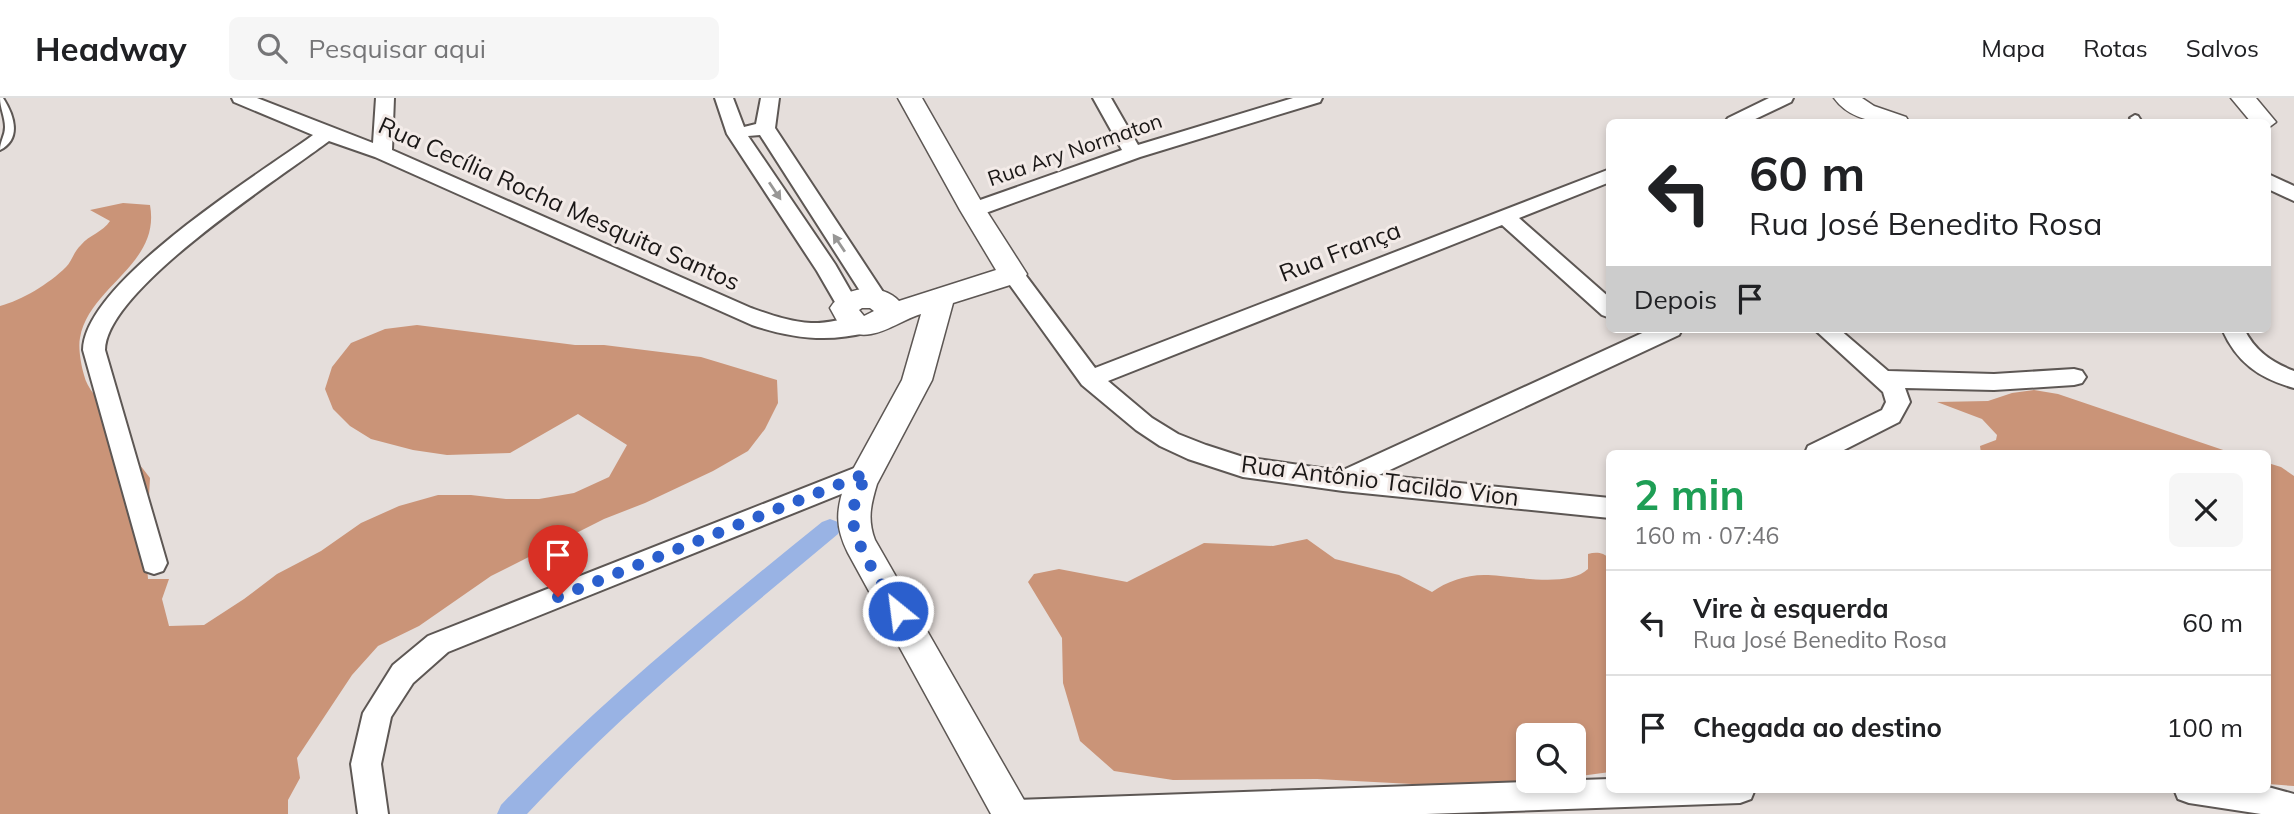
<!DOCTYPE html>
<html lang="pt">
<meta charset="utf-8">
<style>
body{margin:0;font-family:Mulish,sans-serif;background:#f6f6f6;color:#202124;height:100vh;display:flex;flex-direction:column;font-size:26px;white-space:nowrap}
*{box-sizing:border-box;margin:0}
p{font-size:23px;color:#757577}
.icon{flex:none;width:38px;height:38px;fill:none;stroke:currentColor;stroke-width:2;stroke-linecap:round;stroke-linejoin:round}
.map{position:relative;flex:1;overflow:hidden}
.sheet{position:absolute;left:1606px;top:352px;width:665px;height:343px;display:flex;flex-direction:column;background:#fff;border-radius:10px;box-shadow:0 4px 10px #0003}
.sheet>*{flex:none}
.hud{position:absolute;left:1606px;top:21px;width:665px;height:214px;border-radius:10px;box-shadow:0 4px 10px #0003;background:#fff;color:#202124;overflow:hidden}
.controls{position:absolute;left:1516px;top:625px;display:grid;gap:14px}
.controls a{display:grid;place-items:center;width:70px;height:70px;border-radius:10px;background:#fff;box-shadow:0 4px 10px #0003;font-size:35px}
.pin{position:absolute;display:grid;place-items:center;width:60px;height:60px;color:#fff;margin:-72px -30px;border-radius:50% 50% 50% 0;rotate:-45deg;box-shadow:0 0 7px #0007}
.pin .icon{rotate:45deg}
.me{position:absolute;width:77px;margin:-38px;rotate:331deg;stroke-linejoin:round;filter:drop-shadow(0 0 5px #0008)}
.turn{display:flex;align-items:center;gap:24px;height:147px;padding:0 28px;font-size:32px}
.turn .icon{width:91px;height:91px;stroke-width:2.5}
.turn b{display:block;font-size:49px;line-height:60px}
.then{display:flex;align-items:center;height:66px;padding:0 28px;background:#0003;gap:14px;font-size:26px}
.round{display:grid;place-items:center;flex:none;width:74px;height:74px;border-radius:10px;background:#f6f6f6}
.overview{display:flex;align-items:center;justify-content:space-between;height:119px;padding:0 28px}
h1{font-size:42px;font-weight:700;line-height:52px;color:#1e9e55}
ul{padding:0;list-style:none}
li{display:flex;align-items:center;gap:21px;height:105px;padding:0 28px;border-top:2px solid #e0e0e0}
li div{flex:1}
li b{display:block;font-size:26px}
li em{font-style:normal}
header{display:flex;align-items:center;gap:42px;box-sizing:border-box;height:98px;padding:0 35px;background:#fff;border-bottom:2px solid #e0e0e0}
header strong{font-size:33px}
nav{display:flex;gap:38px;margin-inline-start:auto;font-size:24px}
.search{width:490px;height:63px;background:#f6f6f6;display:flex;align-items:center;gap:18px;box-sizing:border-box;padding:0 24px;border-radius:10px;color:#757577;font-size:26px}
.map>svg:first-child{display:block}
.forest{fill:#ca9478}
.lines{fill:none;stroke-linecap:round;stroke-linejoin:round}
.canal{fill:#99b3e4;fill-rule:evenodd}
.service-casing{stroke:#5d5754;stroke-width:4}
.minor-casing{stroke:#5d5754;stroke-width:4}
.tertiary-casing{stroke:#5d5754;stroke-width:3}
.service{fill:#fff;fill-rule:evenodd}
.minor{fill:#fff;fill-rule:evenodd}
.tertiary{fill:#fff;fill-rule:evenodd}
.oneway{fill:#989796}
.route{stroke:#2b5fcd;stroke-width:12;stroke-dasharray:0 21.6}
.labels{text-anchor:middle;stroke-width:6;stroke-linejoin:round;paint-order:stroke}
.far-street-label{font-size:21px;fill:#1a1716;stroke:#f3ebe8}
.street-label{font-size:24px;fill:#1a1716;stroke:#f3ebe8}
</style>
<header>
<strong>Headway</strong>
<div class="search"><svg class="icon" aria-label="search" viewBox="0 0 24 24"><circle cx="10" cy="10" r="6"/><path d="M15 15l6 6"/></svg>Pesquisar aqui</div>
<nav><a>Mapa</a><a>Rotas</a><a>Salvos</a></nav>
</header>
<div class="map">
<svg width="2294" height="716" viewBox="0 0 2294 716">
<rect width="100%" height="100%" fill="#e5dedb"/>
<path class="forest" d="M 123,105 L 150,107 C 161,167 89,188 80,240 C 78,249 81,267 84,277 C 87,291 99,301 107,313 C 113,323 118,335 124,346 C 132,358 142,369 150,380 L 146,455 L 148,481 L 169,481 L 162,501 L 169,528 L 204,527 L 244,501 L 277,476 L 321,453 L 361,425 L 399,408 L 438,397 L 471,397 L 506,401 L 539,401 L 574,395 L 609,379 L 627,347 L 578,316 L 510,355 L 447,357 L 413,352 L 371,341 L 350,328 L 333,311 L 325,291 L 332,269 L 351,245 L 385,231 L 417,227 L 575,247 L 604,247 L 701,259 L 777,282 L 778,305 L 765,331 L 748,353 L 713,373 L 645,405 L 604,421 L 491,478 L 419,528 L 378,548 L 352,577 L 297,660 L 300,680 L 288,702 L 288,716 L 0,716 L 0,208 C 22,202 49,186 66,169 C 72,163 74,153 81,147 C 89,137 103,134 110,123 L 90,112 Z
M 2034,292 L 2058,296 L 2232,355 L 1981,355 L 1980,348 L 1996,342 L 1997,337 L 1982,321 L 1937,304 L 1988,303 L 2012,295 Z
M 2268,365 L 2281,369 L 2294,378 L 2294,688 L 2268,686 Z
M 1307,441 L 1335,461 L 1399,477 L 1432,494 C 1447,483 1468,476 1488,477 C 1514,478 1568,490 1588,471 L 1588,456 C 1596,454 1603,454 1610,461 L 1610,674 L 1573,679 L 1573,637 L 1528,637 L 1528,682 L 1546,683 L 1488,690 L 1317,681 L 1173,682 L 1114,673 L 1080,643 L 1063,585 L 1062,540 L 1028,484 L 1034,476 L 1059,471 L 1127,484 L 1204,445 L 1273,448 Z"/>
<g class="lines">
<path class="canal" d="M 830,421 L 838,424 L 841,430 L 838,436 C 730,526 623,613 527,716 L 497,716 L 501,707 C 600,603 711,514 822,424 Z"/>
<defs>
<path id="service" d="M 0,0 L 3,0 C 14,17 22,41 0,52 C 0,43 5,38 5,29 C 5,19 0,10 0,0 Z
M 2135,17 L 2138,18 L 2142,24 L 2134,24 L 2130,20 Z"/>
<path id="minor" d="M 232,0 L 257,0 L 373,45 L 376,0 L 394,0 L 392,52 L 751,210 C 771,217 790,224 811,225 C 830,226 851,217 868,222 L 871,228 L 868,234 C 828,245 791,240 752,227 L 375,59 L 329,43 C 280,80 106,191 105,252 L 167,465 L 163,473 L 154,476 L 145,473 L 83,252 C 84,184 259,76 313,37 L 234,4 Z
M 715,0 L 733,0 L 744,29 L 756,26 L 761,0 L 779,0 L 775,30 L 885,197 L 888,202 L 885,207 L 877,210 L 869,207 L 760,37 L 748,38 L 835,166 L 858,206 L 855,211 L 847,214 L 839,211 L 817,173 L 727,36 Z
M 1093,0 L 1111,0 L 1138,47 L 1293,0 L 1322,0 L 1320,4 L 1140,59 L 980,117 L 966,117 L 963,112 L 966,107 L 1122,52 Z
M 1769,0 L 1793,0 L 1791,4 L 1749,24 L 1725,24 L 1728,20 Z
M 1610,71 L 1610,84 L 1519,120 L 1610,200 L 1610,220 L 1602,217 L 1502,127 L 1108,283 L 1152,320 L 1178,336 L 1206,347 L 1243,359 L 1341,373 L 1651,231 L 1682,231 L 1679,237 L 1379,377 L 1610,400 L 1610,420 L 1343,393 L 1243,379 L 1188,361 L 1160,348 L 1136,332 L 1082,287 L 1002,176 L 1005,171 L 1013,169 L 1021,171 L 1095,270 Z
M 2268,76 L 2294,88 L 2294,103 L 2268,91 Z
M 1814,231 L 1839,231 L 1888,273 L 1994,276 L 2074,271 L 2082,273 L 2086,279 L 2082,285 L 2074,287 L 1994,292 L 1905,290 L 1910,304 L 1899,324 L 1838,355 L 1805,355 L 1808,348 L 1882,312 L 1886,304 L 1883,294 Z
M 2222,231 L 2244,231 C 2255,253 2271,264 2294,273 L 2294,290 C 2259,280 2237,265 2222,231 Z
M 867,365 L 876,368 L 879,375 L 876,382 L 448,554 L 413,585 L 391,619 L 381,666 L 388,716 L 358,716 L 351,666 L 363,615 L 393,567 L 428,538 Z
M 1610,681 L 1610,691 L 1755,691 L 1751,701 L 1740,705 L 1426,716 L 999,716 L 1003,706 L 1014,702 Z
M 2268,689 L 2294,696 L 2294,716 L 2261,716 L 2189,705 L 2178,701 L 2174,691 Z"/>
<path id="tertiary" d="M 898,0 L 922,0 L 986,112 L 1027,176 L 1023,183 L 953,205 L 932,282 L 877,386 C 871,406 867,421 875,442 L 1032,716 L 991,716 L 848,455 C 835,429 836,412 845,386 L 902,282 L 921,216 C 893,225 871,248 841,230 L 830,210 C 843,188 881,184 899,203 L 996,172 L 960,112 ZM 862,210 L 870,210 L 874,213 L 864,218 L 859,212 Z
M 1834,0 L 1862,0 L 1874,8 L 1906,19 L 1909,24 C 1883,26 1851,24 1834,0 Z
M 2231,0 L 2256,0 L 2276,24 L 2268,30 L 2268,24 L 2251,24 Z"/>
</defs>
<use href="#service" class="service-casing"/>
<use href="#minor" class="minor-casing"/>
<use href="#tertiary" class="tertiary-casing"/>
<use href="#service" class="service"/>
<use href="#minor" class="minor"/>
<use href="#tertiary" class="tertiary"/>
</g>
<defs><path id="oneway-solid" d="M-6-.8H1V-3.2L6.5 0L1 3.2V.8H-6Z" transform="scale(1.75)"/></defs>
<g class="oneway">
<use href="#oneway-solid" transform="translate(775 93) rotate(56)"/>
<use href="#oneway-solid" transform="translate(839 145) rotate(-124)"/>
</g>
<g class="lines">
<path class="route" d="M 558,499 L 867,375 C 861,389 851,407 853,423 C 856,450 884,489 898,513"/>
</g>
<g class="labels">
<g class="far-street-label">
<text transform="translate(1075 52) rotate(-19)" y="7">Rua Ary Normaton</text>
</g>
<g class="street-label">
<text transform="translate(559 106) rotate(24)" y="8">Rua Cecília Rocha Mesquita Santos</text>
<text transform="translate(1340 154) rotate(-21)" y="8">Rua França</text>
<text transform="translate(1380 383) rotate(7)" y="8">Rua Antônio Tacildo Vion</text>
</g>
</g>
</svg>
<div class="controls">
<a><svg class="icon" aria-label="search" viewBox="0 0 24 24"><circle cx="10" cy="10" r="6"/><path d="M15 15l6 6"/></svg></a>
</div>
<div class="pin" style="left:558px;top:499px;background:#d93025"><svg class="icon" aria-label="arrive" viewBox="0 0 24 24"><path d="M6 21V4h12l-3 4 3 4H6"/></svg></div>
<svg class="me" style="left:898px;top:513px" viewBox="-20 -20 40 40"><circle r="17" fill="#2b5fcd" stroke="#fff" stroke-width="3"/><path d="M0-11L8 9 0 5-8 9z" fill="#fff"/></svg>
<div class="hud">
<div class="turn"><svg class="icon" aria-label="left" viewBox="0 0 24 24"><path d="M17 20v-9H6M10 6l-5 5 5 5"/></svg><div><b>60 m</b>Rua José Benedito Rosa</div></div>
<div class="then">Depois<svg class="icon" aria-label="arrive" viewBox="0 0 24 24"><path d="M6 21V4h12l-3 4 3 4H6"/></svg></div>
</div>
<section class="sheet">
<div class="overview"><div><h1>2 min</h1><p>160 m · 07:46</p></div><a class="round"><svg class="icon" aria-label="close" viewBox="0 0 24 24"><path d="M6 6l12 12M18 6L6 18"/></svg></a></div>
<ul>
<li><svg class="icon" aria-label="left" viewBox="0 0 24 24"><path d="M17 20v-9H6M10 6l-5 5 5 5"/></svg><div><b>Vire à esquerda</b><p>Rua José Benedito Rosa</p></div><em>60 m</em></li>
<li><svg class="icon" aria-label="arrive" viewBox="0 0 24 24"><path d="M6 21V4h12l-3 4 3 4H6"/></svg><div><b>Chegada ao destino</b></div><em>100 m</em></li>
</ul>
</section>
</div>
